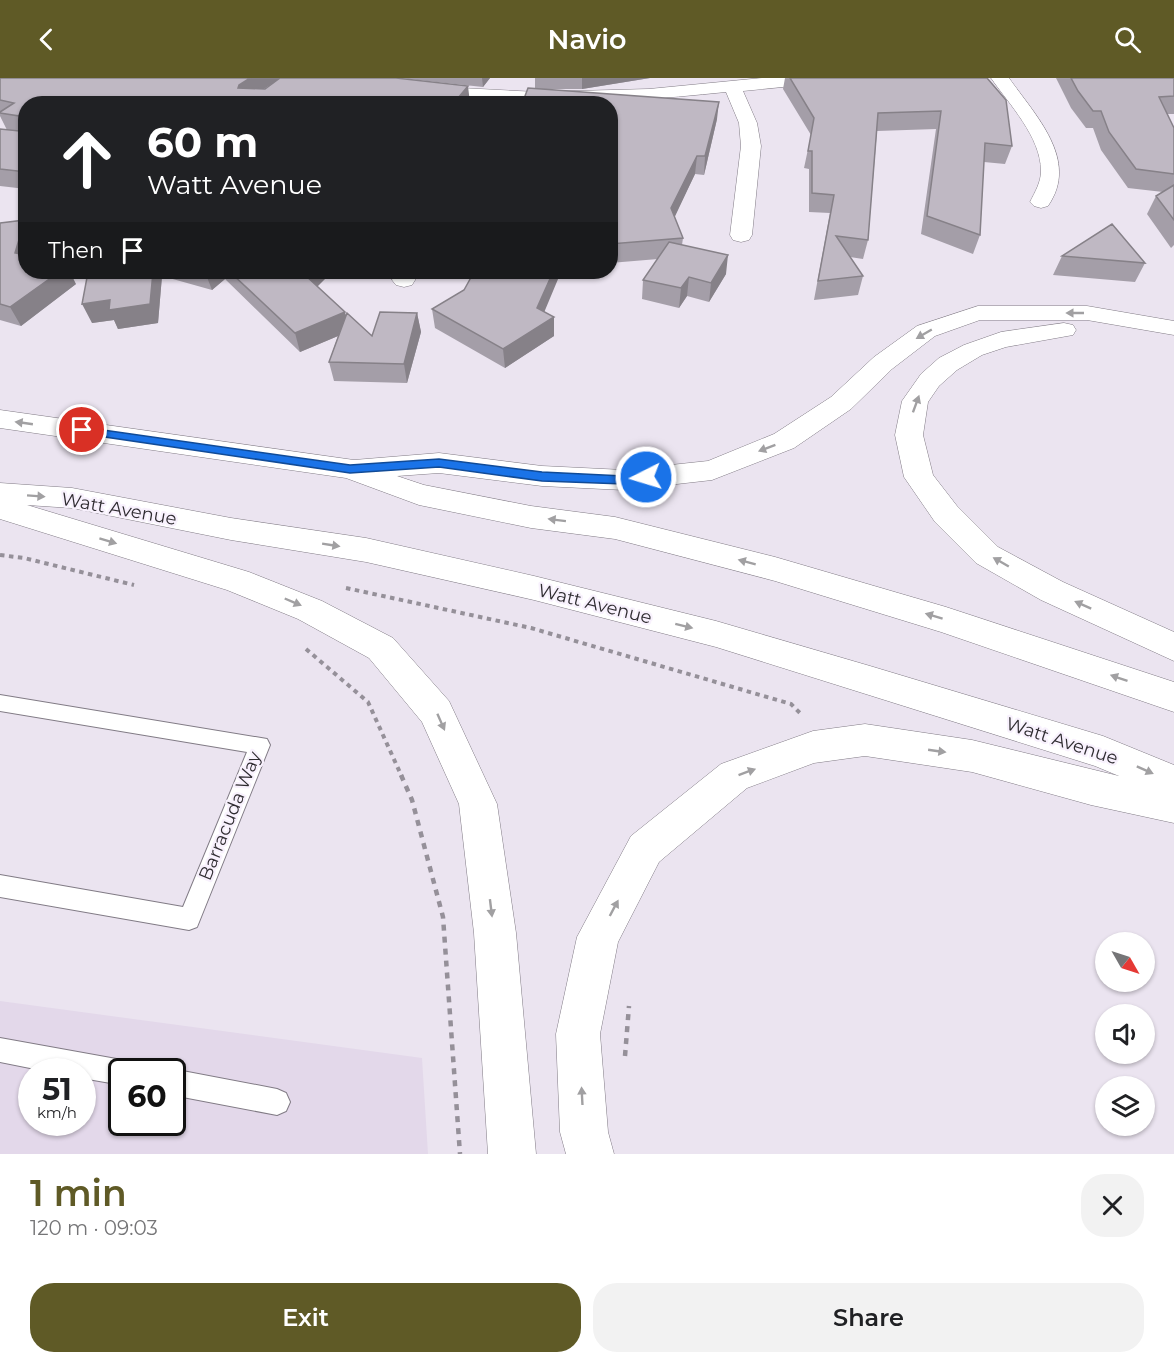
<!DOCTYPE html>
<meta charset="utf-8">
<style>
body{margin:0;font-family:Montserrat,sans-serif;background:#f2f2f2;color:#202124;height:100vh;display:flex;flex-direction:column;font-size:22px;white-space:nowrap}
*{box-sizing:border-box;margin:0}
p{font-size:20px;color:#757577}
.icon{flex:none;width:33px;height:33px;fill:none;stroke:currentColor;stroke-width:2;stroke-linecap:round;stroke-linejoin:round}
.map{position:relative;height:1076px;overflow:hidden}
.side{display:flex;flex-direction:column;background:#fff;flex:1}
.side>*{flex:none}
.guide{position:absolute;left:18px;top:18px;width:600px;height:183px;border-radius:24px;box-shadow:0 2px 4px #0004;background:#202124;color:#fff;overflow:hidden}
.needle{width:39px;rotate:129deg}
.tools{position:absolute;left:1095px;top:854px;display:grid;gap:12px}
.tools a{display:grid;place-items:center;width:60px;height:60px;border-radius:50%;background:#fff;box-shadow:0 2px 4px #0004;font-size:30px}
.speed{position:absolute;left:18px;top:980px;display:flex;gap:12px;font-size:30px;font-weight:700;text-align:center}
.speed>*{display:grid;place-content:center;width:78px;height:78px;border-radius:50%;background:#fff;box-shadow:0 2px 4px #0004;line-height:1}
.speed small{font-size:15px;font-weight:400}
.speed .limit{border:3px solid #111;border-radius:9px;background:#fff;color:#111}
.pin{position:absolute;display:grid;place-items:center;width:51px;height:51px;color:#fff;margin:-26px;border:3px solid #fff;border-radius:50%;box-shadow:0 2px 6px #0007}
.me{position:absolute;width:66px;margin:-33px;rotate:265deg;stroke-linejoin:round;filter:drop-shadow(0 0 4px #0008)}
.turn{display:flex;align-items:center;gap:21px;height:126px;padding:0 30px;font-size:27px}
.turn .icon{width:78px;height:78px;stroke-width:2.5}
.turn b{display:block;font-size:42px;line-height:51px}
.then{display:flex;align-items:center;height:57px;padding:0 30px;background:#0003;gap:12px;font-size:22px}
.round{display:grid;place-items:center;flex:none;width:63px;height:63px;border-radius:24px;background:#f2f2f2}
.headline{display:flex;align-items:center;justify-content:space-between;height:102px;padding:0 30px}
h1{font-size:36px;font-weight:600;line-height:45px;color:#5f5a26}
.primary-button{display:flex;gap:12px;margin-top:auto;padding:12px 30px}
.primary-button a{flex:1;height:69px;border-radius:24px;background:#5f5a26;color:#fff;font-size:24px;font-weight:600;line-height:69px;text-align:center}
.primary-button a+a{background:#f2f2f2;color:#202124}
header{display:flex;justify-content:space-between;align-items:center;height:78px;padding:0 30px;background:#5f5a26;color:#fff;font-size:27px;font-weight:600}
.map>svg:first-child{display:block}
.built{fill:#e3d8ea;fill-rule:evenodd}
.lines{fill:none;stroke-linecap:round;stroke-linejoin:round}
.lane-casing{stroke:#817b85;stroke-width:2}
.street-casing{stroke:#817b85;stroke-width:1}
.primary-casing{stroke:#817b85;stroke-width:1}
.path-far1{stroke:#959099;stroke-width:4;stroke-dasharray:4.5 4.5;stroke-linecap:butt}
.path{stroke:#959099;stroke-width:4.5;stroke-dasharray:6 6;stroke-linecap:butt}
.lane{fill:#fff;fill-rule:evenodd}
.street{fill:#fff;fill-rule:evenodd}
.primary{fill:#fff;fill-rule:evenodd}
.wall{fill:#a49ea8}
.shaded-wall{fill:#868188}
.building{fill:#bfb8c3;stroke:#868188;stroke-width:1.5}
.oneway{fill:#a1a0a2}
.route{fill:#1a73e8;stroke:#114b97;stroke-width:1.5}
.labels{text-anchor:middle;stroke-width:4.5;stroke-linejoin:round;paint-order:stroke}
.street-label{font-size:18px;fill:#2f2c31;stroke:#f8f1fd}
</style>
<header><svg class="icon" aria-label="back" viewBox="0 0 24 24"><path d="M15 5l-7 7 7 7"/></svg>Navio<svg class="icon" aria-label="search" viewBox="0 0 24 24"><circle cx="10" cy="10" r="6"/><path d="M15 15l6 6"/></svg></header>
<div class="map">
<svg width="1174" height="1076" viewBox="0 0 1174 1076">
<rect width="100%" height="100%" fill="#ebe4f0"/>
<path class="built" d="M 0,923 L 422,980 L 428,1076 L 0,1076 ZM 32,993 L 82,993 L 82,1044 L 32,1044 ZM 122,993 L 172,993 L 172,1044 L 122,1044 Z"/>
<g class="lines">
<defs>
<path id="lane" d="M 0,617 L 267,661 L 270,667 L 197,849 L 189,852 L 0,819 L 0,797 L 183,829 L 247,674 L 0,633 Z
M 0,960 L 122,982 L 131,986 L 134,993 L 122,993 L 122,1007 L 82,1000 L 82,993 L 45,993 L 0,984 Z
M 172,991 L 277,1011 L 286,1015 L 290,1024 L 286,1033 L 277,1037 L 172,1017 L 172,993 L 168,993 Z"/>
<path id="street" d="M 340,0 L 378,0 L 461,10 L 537,14 L 649,11 L 762,0 L 832,0 L 829,4 L 823,5 L 743,13 L 757,45 L 761,68 L 752,157 L 749,162 L 741,164 L 733,162 L 730,157 L 741,68 L 739,45 L 726,14 C 600,27 467,35 343,4 Z
M 991,0 L 1009,0 C 1035,37 1080,82 1048,128 L 1041,130 L 1034,128 L 1030,124 C 1035,114 1041,104 1041,93 C 1041,59 1009,26 991,0 Z
M 397,194 L 420,194 L 412,207 L 404,209 L 396,207 L 392,202 Z"/>
<path id="primary" d="M 978,228 L 1087,228 L 1174,243 L 1174,257 L 1087,242 L 980,242 L 935,258 L 892,291 L 851,331 L 794,370 L 712,402 L 624,412 L 542,408 L 439,395 L 397,398 L 424,407 L 531,428 L 615,439 L 775,479 L 946,529 L 1174,604 L 1174,634 L 941,554 L 775,503 L 615,461 L 531,450 L 419,427 L 346,400 L 0,350 L 0,332 L 354,382 L 439,375 L 542,388 L 624,392 L 708,383 L 774,356 L 831,319 L 874,279 L 917,248 Z
M 1064,245 L 1073,247 L 1076,252 L 1073,257 L 1006,269 L 982,277 L 957,292 L 939,308 L 928,324 L 923,357 L 933,397 L 957,428 L 998,469 L 1063,504 L 1174,554 L 1174,583 L 1041,522 L 976,485 L 935,444 L 904,399 L 895,357 L 902,323 L 921,296 L 939,280 L 964,267 L 1001,254 Z
M 0,405 L 72,410 L 231,440 L 366,460 L 534,498 L 716,543 L 870,588 L 1103,658 L 1174,687 L 1174,745 L 1091,727 L 972,694 L 865,678 L 814,685 L 747,710 L 659,784 L 618,864 L 600,956 L 608,1054 L 614,1076 L 566,1076 L 560,1054 L 556,956 L 577,859 L 631,758 L 721,686 L 813,653 L 865,646 L 972,662 L 1119,698 L 1095,688 L 716,569 L 534,522 L 366,484 L 231,462 L 72,430 L 27,427 L 249,494 L 322,523 L 393,560 L 449,623 L 497,726 L 516,855 L 536,1076 L 488,1076 L 474,855 L 459,726 L 422,644 L 369,580 L 298,541 L 227,512 L 0,441 Z"/>
</defs>
<use href="#lane" class="lane-casing"/>
<use href="#street" class="street-casing"/>
<use href="#primary" class="primary-casing"/>
<path class="path-far1" d="M 0,477 L 24,480 L 134,507
M 346,510 L 531,550 L 791,626 L 801,636
M 306,571 L 368,624 L 402,699"/>
<path class="path" d="M 401,697 L 412,722 L 443,839 L 460,1076
M 625,978 L 629,928"/>
<use href="#lane" class="lane"/>
<use href="#street" class="street"/>
<use href="#primary" class="primary"/>
</g>
<path class="wall" d="M 0,0 L 470,25 L 26,26 L 26,111 L 0,108 L 0,51 L 7,52 L 0,38 Z
M 399,0 L 490,0 L 483,9 Z
M 535,0 L 650,0 L 582,11 L 544,11 L 717,41 L 704,97 L 695,96 L 674,139 L 683,160 L 682,167 L 726,196 L 709,224 L 687,218 L 679,230 L 642,221 L 643,202 L 658,181 L 610,185 L 610,26 L 535,11 Z
M 785,0 L 987,0 L 1012,68 L 1005,86 L 984,84 L 980,157 L 973,176 L 921,156 L 936,51 L 877,53 L 868,162 L 863,181 L 850,179 L 863,198 L 858,217 L 814,222 L 830,135 L 809,134 L 809,91 L 804,90 L 811,57 L 783,11 Z
M 1056,0 L 1174,0 L 1174,36 L 1167,36 L 1174,50 L 1174,167 L 1171,170 L 1147,136 L 1156,118 L 1163,114 L 1128,110 L 1101,72 L 1093,50 L 1086,50 L 1071,30 Z
M 25,142 L 26,194 L 76,206 L 21,248 L 0,242 L 0,145 Z
M 1062,178 L 1145,185 L 1135,204 L 1053,197 Z
M 88,194 L 332,194 L 317,208 L 346,237 L 372,258 L 417,235 L 421,254 L 407,305 L 334,303 L 329,284 L 338,258 L 300,274 L 225,201 L 212,212 L 162,198 L 158,245 L 118,251 L 114,242 L 92,245 Z
M 464,212 L 544,234 L 554,239 L 554,258 L 505,290 L 435,250 L 432,231 Z"/>
<path class="shaded-wall" d="M 250,0 L 281,0 L 244,24 L 238,10 L 239,7 Z
M 482,0 L 490,0 L 483,9 Z
M 582,0 L 650,0 L 582,11 Z
M 468,8 L 470,25 L 453,26 Z
M 719,24 L 717,41 L 704,97 L 705,78 Z
M 697,78 L 695,96 L 670,149 L 671,130 Z
M 25,142 L 26,143 L 26,191 L 15,175 Z
M 728,177 L 726,196 L 709,224 L 711,205 Z
M 59,194 L 70,194 L 76,206 L 21,248 L 10,229 Z
M 153,194 L 160,194 L 162,198 L 158,245 L 118,251 L 114,242 L 92,245 L 82,226 L 110,222 Z
M 205,194 L 222,194 L 225,201 L 212,212 Z
M 308,194 L 332,194 L 310,216 L 305,197 Z
M 553,194 L 561,194 L 538,249 L 554,239 L 554,258 L 505,290 L 503,271 Z
M 689,199 L 687,218 L 679,230 L 681,210 Z
M 345,234 L 350,253 L 300,274 L 295,255 Z
M 417,235 L 421,254 L 407,305 L 404,286 Z"/>
<path class="building" d="M 0,0 L 250,0 L 239,7 L 238,10 L 265,11 L 280,0 L 396,0 L 468,8 L 453,26 L 130,26 L 127,23 L 125,26 L 26,26 L 26,94 L 0,91 L 0,51 L 19,53 L 19,38 L 0,35 L 0,34 L 14,25 L 0,22 Z
M 790,0 L 987,0 L 1006,22 L 1012,68 L 985,65 L 980,157 L 927,138 L 941,33 L 878,35 L 868,162 L 836,158 L 863,198 L 818,203 L 834,117 L 812,115 L 812,73 L 808,73 L 814,40 Z
M 1071,0 L 1174,0 L 1174,18 L 1159,19 L 1174,50 L 1174,96 L 1136,91 L 1109,54 L 1101,33 L 1093,33 L 1078,13 Z
M 528,10 L 719,24 L 705,78 L 697,78 L 671,130 L 683,160 L 610,166 L 610,26 L 522,26 Z
M 1174,107 L 1174,142 L 1156,118 Z
M 25,142 L 15,175 L 26,177 L 26,194 L 59,194 L 10,229 L 0,226 L 0,145 Z
M 1112,146 L 1145,185 L 1062,178 Z
M 669,164 L 728,177 L 711,205 L 689,199 L 681,210 L 643,202 Z
M 88,194 L 153,194 L 150,226 L 109,232 L 110,222 L 82,226 Z
M 230,194 L 308,194 L 305,197 L 345,234 L 295,255 Z
M 474,194 L 553,194 L 537,230 L 554,239 L 503,271 L 432,231 L 464,212 Z
M 380,234 L 417,235 L 404,286 L 329,284 L 347,235 L 372,258 Z"/>
<defs><path id="oneway-solid" d="M-6-.8H1V-3.2L6.5 0L1 3.2V.8H-6Z" transform="scale(1.5)"/></defs>
<g class="oneway">
<use href="#oneway-solid" transform="translate(1075 235) rotate(-180)"/>
<use href="#oneway-solid" transform="translate(924 256) rotate(150)"/>
<use href="#oneway-solid" transform="translate(916 326) rotate(-70)"/>
<use href="#oneway-solid" transform="translate(24 345) rotate(-172)"/>
<use href="#oneway-solid" transform="translate(767 370) rotate(159)"/>
<use href="#oneway-solid" transform="translate(36 418) rotate(4)"/>
<use href="#oneway-solid" transform="translate(557 442) rotate(-173)"/>
<use href="#oneway-solid" transform="translate(108 463) rotate(17)"/>
<use href="#oneway-solid" transform="translate(331 467) rotate(9)"/>
<use href="#oneway-solid" transform="translate(747 484) rotate(-165)"/>
<use href="#oneway-solid" transform="translate(1001 484) rotate(-150)"/>
<use href="#oneway-solid" transform="translate(293 524) rotate(23)"/>
<use href="#oneway-solid" transform="translate(1083 527) rotate(-156)"/>
<use href="#oneway-solid" transform="translate(934 538) rotate(-163)"/>
<use href="#oneway-solid" transform="translate(684 548) rotate(14)"/>
<use href="#oneway-solid" transform="translate(1119 600) rotate(-161)"/>
<use href="#oneway-solid" transform="translate(441 644) rotate(66)"/>
<use href="#oneway-solid" transform="translate(937 673) rotate(8)"/>
<use href="#oneway-solid" transform="translate(1145 692) rotate(24)"/>
<use href="#oneway-solid" transform="translate(747 694) rotate(-20)"/>
<use href="#oneway-solid" transform="translate(491 830) rotate(83)"/>
<use href="#oneway-solid" transform="translate(614 830) rotate(-62)"/>
<use href="#oneway-solid" transform="translate(582 1018) rotate(-93)"/>
</g>
<path class="route" d="M 82,349 L 350,387 L 439,381 L 542,394 L 624,398 L 646,395 L 652,399 L 646,404 L 624,406 L 542,403 L 439,389 L 350,395 L 78,355 L 78,350 Z"/>
<g class="labels">
<g class="street-label">
<text transform="translate(119 431) rotate(10)" y="6">Watt Avenue</text>
<text transform="translate(595 526) rotate(14)" y="6">Watt Avenue</text>
<text transform="translate(1062 663) rotate(18)" y="6">Watt Avenue</text>
<text transform="translate(230 738) rotate(-68)" y="6">Barracuda Way</text>
</g>
</g>
</svg>
<div class="tools">
<a><svg class="needle" viewBox="-14 -14 28 28"><path d="M0-13l5 13h-10z" fill="#e53935"/><path d="M0 13l5-13h-10z" fill="#757577"/></svg></a>
<a><svg class="icon" aria-label="sound" viewBox="0 0 24 24"><path d="M4 9h4l5-4v14l-5-4H4zM17 9q2 3 0 6"/></svg></a>
<a><svg class="icon" aria-label="layers" viewBox="0 0 24 24"><path d="M12 4l9 5-9 5-9-5zM3 14l9 5 9-5"/></svg></a>
</div>
<div class="speed"><div>51<small>km/h</small></div><div class="limit">60</div></div>
<div class="pin" style="left:82px;top:352px;background:#d93025"><svg class="icon" aria-label="arrive" viewBox="0 0 24 24"><path d="M6 21V4h12l-3 4 3 4H6"/></svg></div>
<svg class="me" style="left:646px;top:399px" viewBox="-20 -20 40 40"><circle r="17" fill="#1a73e8" stroke="#fff" stroke-width="3"/><path d="M0-11L8 9 0 5-8 9z" fill="#fff"/></svg>
<div class="guide">
<div class="turn"><svg class="icon" aria-label="ahead" viewBox="0 0 24 24"><path d="M12 20V5M6 11l6-6 6 6"/></svg><div><b>60 m</b>Watt Avenue</div></div>
<div class="then">Then<svg class="icon" aria-label="arrive" viewBox="0 0 24 24"><path d="M6 21V4h12l-3 4 3 4H6"/></svg></div>
</div>
</div>
<section class="side">
<div class="headline"><div><h1>1 min</h1><p>120 m · 09:03</p></div><a class="round"><svg class="icon" aria-label="close" viewBox="0 0 24 24"><path d="M6 6l12 12M18 6L6 18"/></svg></a></div>
<div class="primary-button"><a>Exit</a><a>Share</a></div>
</section>
